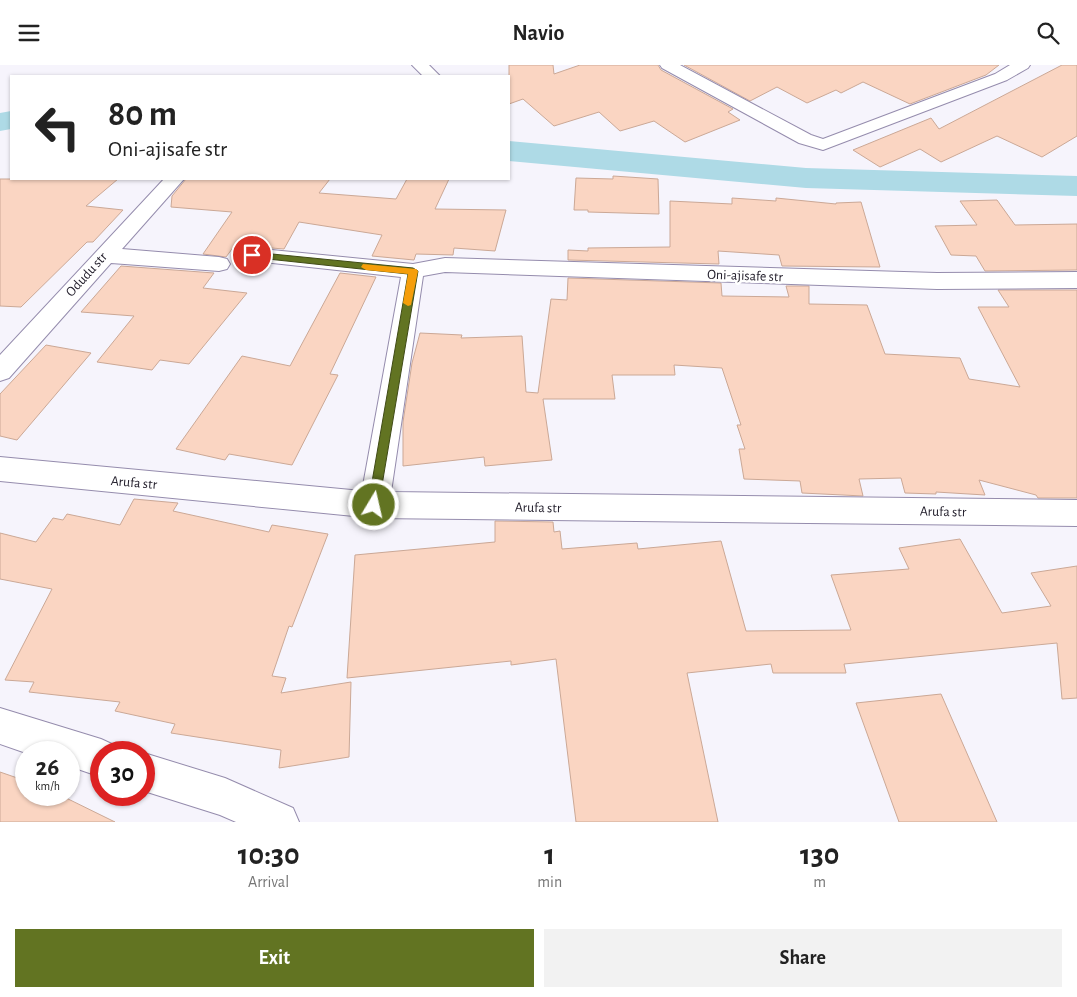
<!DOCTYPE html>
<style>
body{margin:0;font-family:"Alegreya Sans",sans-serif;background:#f2f2f2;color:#222;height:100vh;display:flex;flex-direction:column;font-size:19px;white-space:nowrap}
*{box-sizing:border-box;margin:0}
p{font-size:16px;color:#767676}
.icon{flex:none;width:28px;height:28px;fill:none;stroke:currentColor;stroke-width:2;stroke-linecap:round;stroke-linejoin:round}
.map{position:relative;height:757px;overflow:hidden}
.side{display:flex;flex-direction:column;background:#fff;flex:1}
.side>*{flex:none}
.banner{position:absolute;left:10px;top:10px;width:500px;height:105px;border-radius:0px;box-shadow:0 1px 4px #0004;background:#fff;color:#222;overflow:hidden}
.speed{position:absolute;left:15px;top:676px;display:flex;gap:10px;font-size:25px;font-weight:700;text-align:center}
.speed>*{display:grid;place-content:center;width:65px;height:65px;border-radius:50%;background:#fff;box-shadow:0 1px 4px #0004;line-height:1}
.speed small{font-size:12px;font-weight:400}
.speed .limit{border:8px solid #d22;background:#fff;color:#111}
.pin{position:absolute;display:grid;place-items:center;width:42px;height:42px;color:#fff;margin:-21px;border:2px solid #fff;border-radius:50%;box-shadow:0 1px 5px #0007}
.me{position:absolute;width:55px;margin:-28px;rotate:9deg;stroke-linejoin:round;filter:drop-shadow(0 0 4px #0008)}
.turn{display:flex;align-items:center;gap:18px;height:105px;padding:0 15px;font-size:22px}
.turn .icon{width:65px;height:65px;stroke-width:2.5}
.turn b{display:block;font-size:35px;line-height:42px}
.eta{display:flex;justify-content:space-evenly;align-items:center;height:85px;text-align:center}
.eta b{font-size:30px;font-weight:700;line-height:35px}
.primary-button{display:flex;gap:10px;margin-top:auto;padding:10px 15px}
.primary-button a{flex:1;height:58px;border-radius:0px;background:#627422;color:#fff;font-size:20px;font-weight:700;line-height:58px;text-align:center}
.primary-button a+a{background:#f2f2f2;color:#222}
header{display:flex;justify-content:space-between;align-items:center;height:65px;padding:0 15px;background:#fff;font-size:22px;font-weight:700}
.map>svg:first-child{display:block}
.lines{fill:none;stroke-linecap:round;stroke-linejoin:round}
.river{fill:#aedae6;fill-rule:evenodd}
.building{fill:#fad5c2;stroke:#cba896}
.minor-casing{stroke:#958cad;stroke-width:2}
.minor{fill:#fff;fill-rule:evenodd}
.route{fill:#627422;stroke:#404b16}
.slow{fill:#f59e0b}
.labels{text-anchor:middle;stroke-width:5;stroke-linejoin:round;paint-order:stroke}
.street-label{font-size:14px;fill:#24202d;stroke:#fff}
</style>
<header><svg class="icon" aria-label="menu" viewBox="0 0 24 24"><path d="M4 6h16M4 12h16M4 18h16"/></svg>Navio<svg class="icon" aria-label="search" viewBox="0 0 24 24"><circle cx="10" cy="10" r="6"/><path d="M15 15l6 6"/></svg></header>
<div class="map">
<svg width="1077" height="757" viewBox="0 0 1077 757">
<rect width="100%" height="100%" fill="#f6f4fc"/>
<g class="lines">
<path class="river" d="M 11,46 L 11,64 L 0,66 L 0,48 Z
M 509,76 L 806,103 L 1077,111 L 1077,131 L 806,123 L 509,96 Z"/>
</g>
<path class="building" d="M 509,0 L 553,0 L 554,9 L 580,0 L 658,0 L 661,5 L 733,44 L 728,47 L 740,55 L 685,77 L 654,56 L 620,66 L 599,47 L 554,61 L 523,34 L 509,39 Z
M 684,0 L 999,0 L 986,10 L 910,39 L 863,17 L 841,28 L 836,25 L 807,38 L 777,22 L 750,36 Z
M 1062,0 L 1077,0 L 1077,71 L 1042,92 L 997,71 L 941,97 L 920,84 L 880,102 L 853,85 L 931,53 L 939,64 Z
M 613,111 L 658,114 L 659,149 L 588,147 L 588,145 L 574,145 L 576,113 L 613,114 Z
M 0,114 L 118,114 L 86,141 L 123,145 L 93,177 L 87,177 L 21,242 L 0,241 Z
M 186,114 L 330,114 L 319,128 L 396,134 L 407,114 L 449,114 L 435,144 L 506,145 L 495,186 L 454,183 L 453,190 L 416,189 L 414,195 L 372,191 L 382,170 L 299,157 L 284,184 L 235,180 L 226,192 L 203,189 L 232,147 L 171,142 L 172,131 Z
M 732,133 L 776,136 L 776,133 L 836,139 L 836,138 L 861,137 L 880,202 L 782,201 L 779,190 L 718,186 L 719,199 L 568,195 L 568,185 L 588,186 L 588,183 L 670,182 L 670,136 L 732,139 Z
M 997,135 L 1015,160 L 1077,159 L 1077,205 L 985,206 L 976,191 L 951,190 L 935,161 L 977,160 L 960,136 Z
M 121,201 L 214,208 L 203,223 L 247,228 L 189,299 L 160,295 L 152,305 L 97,297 L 134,251 L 81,247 Z
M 340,208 L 376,212 L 330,309 L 338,310 L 292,400 L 229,389 L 225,395 L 176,384 L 242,291 L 290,301 Z
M 568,213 L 721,218 L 722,231 L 789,232 L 786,221 L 809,221 L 809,239 L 867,240 L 885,289 L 960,293 L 969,314 L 1020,322 L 978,242 L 1009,242 L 998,225 L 1077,225 L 1077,433 L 1038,433 L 1036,430 L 979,415 L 985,430 L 936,427 L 936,429 L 905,428 L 901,413 L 859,414 L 863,431 L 802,428 L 800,416 L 744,414 L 739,384 L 745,384 L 737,360 L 741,360 L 722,303 L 674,300 L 675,310 L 612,310 L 615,334 L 543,334 L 552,395 L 485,401 L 484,392 L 403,401 L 403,357 L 412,298 L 420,268 L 462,270 L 461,273 L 522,271 L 526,327 L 538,328 L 551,234 L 567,235 Z
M 46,280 L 91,288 L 17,375 L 0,371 L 0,329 Z
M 134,434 L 178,438 L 173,446 L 269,467 L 272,460 L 328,469 L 292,562 L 289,561 L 272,611 L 286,613 L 281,628 L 351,617 L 349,692 L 279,703 L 281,685 L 171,668 L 175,659 L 115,646 L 120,637 L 29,627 L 34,617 L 5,615 L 52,524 L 0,514 L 0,468 L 36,477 L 53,453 L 63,455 L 67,449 L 120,460 Z
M 495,456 L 553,457 L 554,467 L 560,466 L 562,484 L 637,478 L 638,484 L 721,476 L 746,566 L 851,565 L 831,510 L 909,504 L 899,483 L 960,474 L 1002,548 L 1051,541 L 1031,508 L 1077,501 L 1077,633 L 1062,634 L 1057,578 L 844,599 L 846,608 L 773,608 L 771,599 L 687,608 L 718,757 L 576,757 L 556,594 L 511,600 L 511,596 L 347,613 L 355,490 L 495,477 Z
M 941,629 L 997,757 L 899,757 L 856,638 Z
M 0,707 L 26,716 L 26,730 L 60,730 L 115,757 L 0,757 Z"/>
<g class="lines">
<defs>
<path id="minor" d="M 412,0 L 429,0 L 440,11 L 423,11 Z
M 660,0 L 680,0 L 811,70 L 823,74 L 995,9 L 1010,0 L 1030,0 L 1028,3 L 1007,15 L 823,85 L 799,78 L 662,3 Z
M 164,114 L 184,114 L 122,184 L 219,192 L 227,194 L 230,199 L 227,204 L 219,206 L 111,198 L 9,313 L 0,316 L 0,290 Z
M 252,183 L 413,199 L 445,193 L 937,208 L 1077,207 L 1077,223 L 937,224 L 445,207 L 423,211 L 391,427 L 1077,435 L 1077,461 L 374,453 L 0,416 L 0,392 L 362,426 L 401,212 L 244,195 L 241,190 L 244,185 Z
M 0,643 L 101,674 L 114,680 L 117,688 L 101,688 L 101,712 L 69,701 L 69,688 L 26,688 L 0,679 Z
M 144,688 L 225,713 L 293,743 L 299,757 L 236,757 L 220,750 L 144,726 Z"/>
</defs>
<use href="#minor" class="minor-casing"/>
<use href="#minor" class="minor"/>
</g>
<path class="route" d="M 252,187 L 413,203 L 418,206 L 378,444 L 374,445 L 370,444 L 368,440 L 408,209 L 249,192 L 249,188 Z"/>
<path class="slow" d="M 363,199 L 416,204 L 418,206 L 411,240 L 408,241 L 403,238 L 408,209 L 366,205 L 361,202 Z"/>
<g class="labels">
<g class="street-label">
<text transform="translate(86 209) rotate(-48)" y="5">Odudu str</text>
<text transform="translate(745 210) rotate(2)" y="5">Oni-ajisafe str</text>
<text transform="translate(134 417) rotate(5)" y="5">Arufa str</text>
<text transform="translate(538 442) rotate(1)" y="5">Arufa str</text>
<text transform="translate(943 446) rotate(1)" y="5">Arufa str</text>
</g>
</g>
</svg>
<div class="speed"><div>26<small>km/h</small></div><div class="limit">30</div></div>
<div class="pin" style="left:252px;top:190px;background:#d93025"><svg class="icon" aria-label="arrive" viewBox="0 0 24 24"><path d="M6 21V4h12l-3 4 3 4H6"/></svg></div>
<svg class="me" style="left:374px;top:440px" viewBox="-20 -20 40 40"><circle r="17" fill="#627422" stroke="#fff" stroke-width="3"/><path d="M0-11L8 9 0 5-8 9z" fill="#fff"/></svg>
<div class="banner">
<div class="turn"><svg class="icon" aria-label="left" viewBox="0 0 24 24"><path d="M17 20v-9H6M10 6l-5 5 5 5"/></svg><div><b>80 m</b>Oni-ajisafe str</div></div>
</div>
</div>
<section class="side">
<div class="eta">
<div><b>10:30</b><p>Arrival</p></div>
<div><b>1</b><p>min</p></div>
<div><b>130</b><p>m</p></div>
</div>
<div class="primary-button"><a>Exit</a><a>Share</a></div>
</section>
